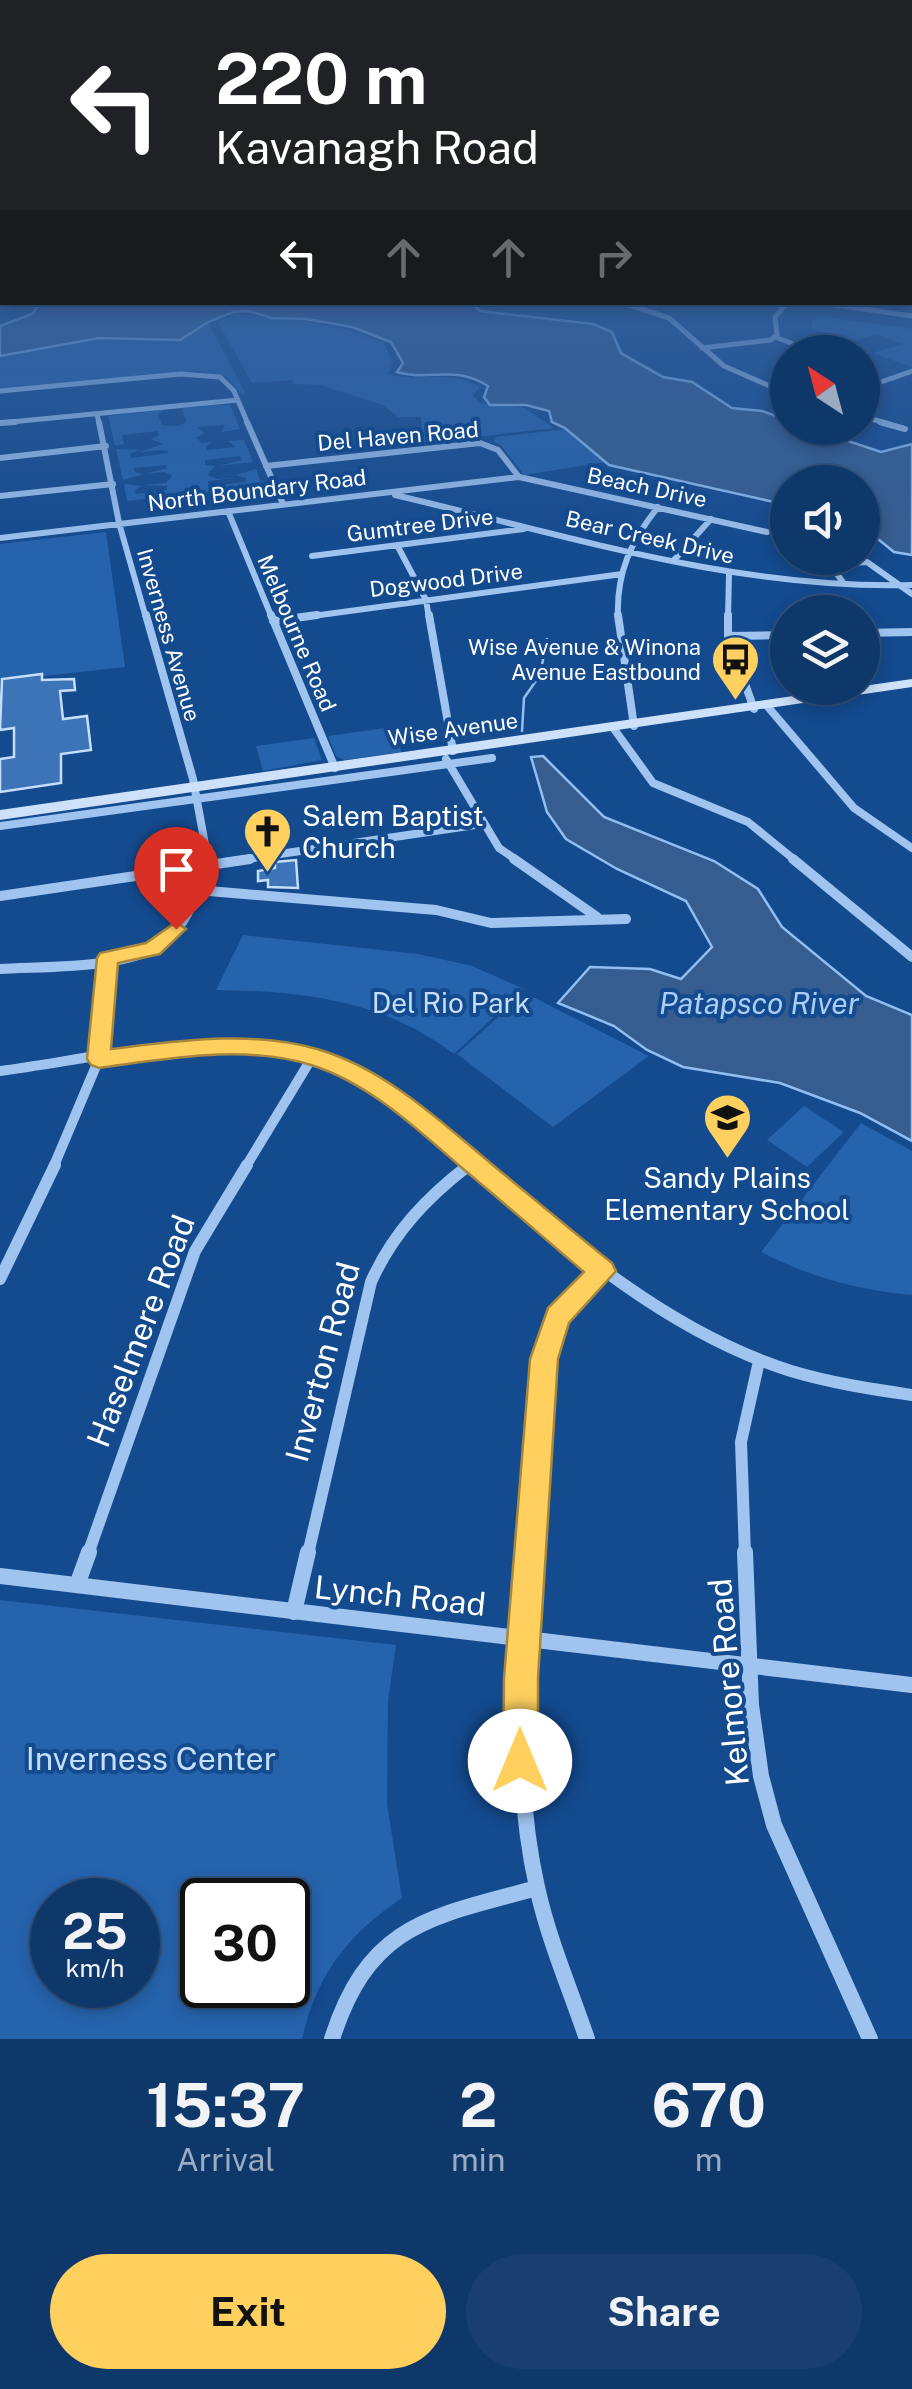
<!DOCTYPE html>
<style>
body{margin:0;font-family:"Public Sans",sans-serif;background:#183f70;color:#f1f3f6;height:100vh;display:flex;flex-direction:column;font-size:38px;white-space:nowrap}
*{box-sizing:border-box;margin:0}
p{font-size:32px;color:#9bacc1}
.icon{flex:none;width:55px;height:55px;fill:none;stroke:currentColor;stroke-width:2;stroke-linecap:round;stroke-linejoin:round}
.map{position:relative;height:2039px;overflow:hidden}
.sheet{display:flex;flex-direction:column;background:#0f386a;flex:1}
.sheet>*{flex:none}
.top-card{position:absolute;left:0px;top:0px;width:912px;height:305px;box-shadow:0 5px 15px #0003,0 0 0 2px #2f527e;background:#202124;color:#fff;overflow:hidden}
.needle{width:65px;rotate:324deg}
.buttons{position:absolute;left:770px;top:335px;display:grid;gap:20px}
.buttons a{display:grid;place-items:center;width:110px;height:110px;border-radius:50%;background:#0f386a;box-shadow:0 5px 15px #0003,0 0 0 2px #2f527e;font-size:50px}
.speed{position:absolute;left:30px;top:1878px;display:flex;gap:20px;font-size:50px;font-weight:700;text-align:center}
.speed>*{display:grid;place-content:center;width:130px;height:130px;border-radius:50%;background:#0f386a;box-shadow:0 5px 15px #0003,0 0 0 2px #2f527e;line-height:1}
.speed small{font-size:25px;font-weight:400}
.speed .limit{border:5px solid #111;border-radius:15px;background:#fff;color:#111}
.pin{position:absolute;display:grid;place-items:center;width:85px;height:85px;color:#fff;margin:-102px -42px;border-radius:50% 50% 50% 0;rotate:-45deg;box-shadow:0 0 10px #0007}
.pin .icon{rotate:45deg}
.me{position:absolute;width:110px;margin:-55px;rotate:0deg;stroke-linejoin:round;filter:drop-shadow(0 0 8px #0008)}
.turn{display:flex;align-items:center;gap:35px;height:210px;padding:0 50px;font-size:45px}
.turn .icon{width:130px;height:130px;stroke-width:2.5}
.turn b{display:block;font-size:70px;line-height:85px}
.lanes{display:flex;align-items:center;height:95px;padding:0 50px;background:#0003;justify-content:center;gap:50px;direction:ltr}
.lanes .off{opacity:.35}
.eta{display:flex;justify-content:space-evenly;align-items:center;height:170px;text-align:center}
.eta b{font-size:60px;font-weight:700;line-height:70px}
.button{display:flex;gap:20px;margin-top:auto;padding:20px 50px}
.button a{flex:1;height:115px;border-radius:60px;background:#ffd05e;color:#111;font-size:40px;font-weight:700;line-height:115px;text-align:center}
.button a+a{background:#183f70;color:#f1f3f6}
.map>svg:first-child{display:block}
.green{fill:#2663ad;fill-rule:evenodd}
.water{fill:#365d8f;stroke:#91bff3;stroke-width:2.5}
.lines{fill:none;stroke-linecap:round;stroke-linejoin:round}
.stream{stroke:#91bff3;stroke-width:2.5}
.building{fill:#3d73b7;stroke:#c5defc;stroke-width:2.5}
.minor-far5{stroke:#9fc4f0;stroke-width:5}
.minor-far4{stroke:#9fc4f0;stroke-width:6}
.minor-far3{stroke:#9fc4f0;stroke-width:8}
.minor-far2{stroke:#9fc4f0;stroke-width:10}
.minor-far1{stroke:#9fc4f0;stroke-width:12}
.minor{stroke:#9fc4f0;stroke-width:16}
.secondary{fill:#cde1fb;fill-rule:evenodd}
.route{fill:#ffd05e;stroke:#a6873d;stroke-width:2.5}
.labels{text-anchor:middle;stroke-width:8;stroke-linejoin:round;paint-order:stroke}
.far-street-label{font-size:22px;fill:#fff;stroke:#144a8e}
.far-poi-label{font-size:22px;fill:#fff;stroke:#144a8e;text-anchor:end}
.poi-label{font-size:28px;fill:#fff;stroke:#144a8e;text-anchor:start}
.park-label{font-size:28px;fill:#c5defc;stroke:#144a8e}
.water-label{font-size:30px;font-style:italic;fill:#aacef8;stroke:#144a8e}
.near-street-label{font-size:32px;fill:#fff;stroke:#144a8e}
.near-park-label{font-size:32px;fill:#c5defc;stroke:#144a8e}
</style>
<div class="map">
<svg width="912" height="2039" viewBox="0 0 912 2039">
<rect width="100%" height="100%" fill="#144a8e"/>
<path class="green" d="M 237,314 L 304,321 L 348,330 L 384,343 L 393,362 L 388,374 C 420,383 449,369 480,387 L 473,395 L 479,403 L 525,408 L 554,428 L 423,443 L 421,417 L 398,417 L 383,405 L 320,385 L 292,384 L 293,380 L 252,383 L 218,322 Z
M 818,316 L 912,329 L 912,367 L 873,353 L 903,344 L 878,334 L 845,343 L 812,329 L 812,321 Z
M 208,322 L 246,394 L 241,394 L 226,376 L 197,371 L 0,390 L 0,353 L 110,336 L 195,331 Z
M 230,404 L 240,429 L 221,432 L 225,425 L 197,427 L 205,433 L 196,438 L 202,443 L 212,442 L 206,446 L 207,450 L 236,447 L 228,441 L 244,440 L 253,462 L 218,466 L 242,460 L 240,456 L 205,460 L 205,465 L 215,466 L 207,475 L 217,479 L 235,478 L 208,481 L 209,486 L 246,482 L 246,478 L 236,475 L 256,469 L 262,486 L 127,501 L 124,484 L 142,486 L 135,490 L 136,494 L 167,490 L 167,486 L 143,485 L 166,483 L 172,476 L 165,472 L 146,474 L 167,468 L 166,465 L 134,468 L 135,472 L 144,474 L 123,480 L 116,449 L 138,450 L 130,454 L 131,458 L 169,453 L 166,450 L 140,452 L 163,444 L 151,439 L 159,435 L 158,431 L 122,435 L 124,444 L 115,446 L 108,416 L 165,410 L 158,414 L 162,425 L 178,426 L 186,422 L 182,409 L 174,409 Z
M 567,429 L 604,462 L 524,475 L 501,445 L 494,442 L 496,437 Z
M 106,532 L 125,667 L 0,681 L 0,544 Z
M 392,727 L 402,752 L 344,760 L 336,756 L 328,736 Z
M 314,738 L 322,760 L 263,771 L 256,746 Z
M 243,935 L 418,954 L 472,966 L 524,989 L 454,1054 C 384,1000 301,991 216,990 Z
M 525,993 L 649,1056 L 553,1127 L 457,1054 Z
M 804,1106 L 844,1132 L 807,1167 L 767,1140 Z
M 861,1123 L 912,1151 L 912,1295 C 857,1290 810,1277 761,1252 Z
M 0,1600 L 396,1645 L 388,1701 L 387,1804 L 402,1898 C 348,1935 317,1973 302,2039 L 0,2039 ZM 52,1900 L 138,1900 L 138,1985 L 52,1985 ZM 288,1900 L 288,1985 L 202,1985 L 202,1900 Z"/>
<path class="water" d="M 41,302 L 470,302 L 480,311 L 593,324 L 612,332 L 621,353 L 663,377 L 692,382 L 732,408 L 762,411 L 787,420 L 788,428 L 809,428 L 881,452 L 912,444 L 912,555 L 894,552 L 863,527 L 862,482 L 788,482 L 787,505 L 609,465 L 565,428 L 552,422 L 549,411 L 526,405 L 490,405 L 484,397 L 488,386 C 453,364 430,382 397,372 L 403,363 L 391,342 L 352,327 L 306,319 L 272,318 L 249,311 L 233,312 L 208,322 L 180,340 L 99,338 L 0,356 L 0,326 L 32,314 Z
M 543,756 L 604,817 L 714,861 L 758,889 L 782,927 L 866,996 L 912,1015 L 912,1141 L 860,1113 L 780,1083 L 683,1067 L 647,1050 L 614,1026 L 558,1003 L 590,967 L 650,969 L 681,979 L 712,947 L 686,901 L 617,869 L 566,839 L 547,812 L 531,757 Z"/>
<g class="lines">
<path class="stream" d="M 522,731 L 524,698 L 540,675 L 547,639"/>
</g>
<path class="building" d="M 42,674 L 42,680 L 74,679 L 75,690 L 60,691 L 63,719 L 87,716 L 91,750 L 61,754 L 61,783 L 0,792 L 0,759 L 14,757 L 14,728 L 0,730 L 2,679 Z
M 296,860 L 298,888 L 268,887 L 268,880 L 258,881 L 258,871 L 275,868 L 275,862 Z"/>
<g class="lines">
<path class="minor-far5" d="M 620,302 L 669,318 L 724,366 L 788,394
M 814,302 L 912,316
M 775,337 L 815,352
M 702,348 L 771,340 L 777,335 L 775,317 L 788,302
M 0,391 L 181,374 L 220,377 L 234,391 L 248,424
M 862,397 L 878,383 L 912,371
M 97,414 L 99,424
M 862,416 L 889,424
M 0,423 L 238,400"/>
<path class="minor-far4" d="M 99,422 L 119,523 L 146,618
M 247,422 L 283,504
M 880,422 L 905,429
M 0,423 L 15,422
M 0,458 L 106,446
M 266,466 L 480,443 L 498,450 L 519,477
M 395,495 C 565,535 736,590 912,585
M 0,496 L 113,484
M 228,511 L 272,618
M 0,538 L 519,477 L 767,532
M 397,545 L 426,600 L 429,618
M 312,556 L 524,529
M 826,558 L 844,584
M 674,560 L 711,519
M 840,564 L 867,562 L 912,594
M 298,618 L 622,574
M 618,618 C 616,573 631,541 658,507
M 728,618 L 729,574"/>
<path class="minor-far3" d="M 146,615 L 193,779 L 208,861
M 271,615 L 335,768
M 429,615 L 453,751
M 618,615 L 634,726
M 728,615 L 728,636 L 754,709
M 273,621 L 317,615
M 862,633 L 912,632
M 728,636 L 788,635
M 768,707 L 854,808 L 912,848
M 614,729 L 653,783 L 748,822 L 796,861
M 446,759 L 499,848 L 518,861
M 0,826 L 492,758
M 233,861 L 482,824"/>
<path class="minor-far2" d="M 208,859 L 209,865
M 514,859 L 597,917
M 793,859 L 912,957
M 197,890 L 436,910 L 491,923 L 626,919
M 0,896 L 250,859
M 0,969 C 45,966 132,970 167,940 C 188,922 198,889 209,865
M 0,1071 C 107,1057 234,1022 338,1066 C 392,1088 436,1130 480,1168
M 53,1168 L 99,1059 L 108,958
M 245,1168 L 313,1056
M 465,1168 L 473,1162"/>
<path class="minor-far1" d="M 477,1165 C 570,1247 671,1333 791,1371 C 831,1383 871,1389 912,1395
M 0,1279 L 55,1165
M 88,1554 L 195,1251 L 247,1165
M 308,1554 L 371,1282 C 393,1233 426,1198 469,1165
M 530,1554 L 544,1359 L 558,1317 L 602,1271
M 745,1554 L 741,1442 L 759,1361"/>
<path class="minor" d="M 530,1552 C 522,1664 512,1776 537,1887 C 548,1938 570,1989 587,2039
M 745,1552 L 751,1705 L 761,1776 L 774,1825 L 870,2039
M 0,1576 L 912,1685
M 77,1585 L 89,1552
M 294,1612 L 308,1552
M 332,2039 C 369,1923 431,1917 537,1888"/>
<path class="secondary" d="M 912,679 L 912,687 L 0,820 L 0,810 Z"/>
</g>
<linearGradient id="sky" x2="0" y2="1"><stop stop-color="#0b294e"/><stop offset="0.48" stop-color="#34609b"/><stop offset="1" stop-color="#34609b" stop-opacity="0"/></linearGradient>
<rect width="912" height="555" fill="url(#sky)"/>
<path class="route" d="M 176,922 L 186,929 L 160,954 L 118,963 L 111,1049 C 179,1041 250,1030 317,1049 C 383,1068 436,1117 488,1161 C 529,1195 570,1229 612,1263 L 616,1271 L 569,1323 L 558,1359 L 538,1678 L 538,1761 L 533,1773 L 520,1779 L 508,1773 L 503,1761 L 504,1678 L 530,1359 L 548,1308 L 584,1272 C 543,1237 503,1202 462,1168 C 417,1129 369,1083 311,1065 C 244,1044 167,1059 99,1068 L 91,1065 L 87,1059 L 97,958 L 100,953 L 146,943 Z"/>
<defs>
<symbol id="bus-pin" viewBox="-11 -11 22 30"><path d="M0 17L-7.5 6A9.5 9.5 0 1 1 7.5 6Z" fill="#ffd05e" stroke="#144a8e"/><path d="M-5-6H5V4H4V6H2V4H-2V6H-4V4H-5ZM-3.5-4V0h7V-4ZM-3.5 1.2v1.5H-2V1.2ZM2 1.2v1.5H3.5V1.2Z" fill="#111"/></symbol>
<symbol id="church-pin" viewBox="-11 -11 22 30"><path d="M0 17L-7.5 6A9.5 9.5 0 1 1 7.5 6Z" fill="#ffd05e" stroke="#144a8e"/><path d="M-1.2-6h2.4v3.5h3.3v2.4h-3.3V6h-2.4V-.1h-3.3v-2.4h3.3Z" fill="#111"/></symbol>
<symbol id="school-pin" viewBox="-11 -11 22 30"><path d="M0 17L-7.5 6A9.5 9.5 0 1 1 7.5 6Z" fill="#ffd05e" stroke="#144a8e"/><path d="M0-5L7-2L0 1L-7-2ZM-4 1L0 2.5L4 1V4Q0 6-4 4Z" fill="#111"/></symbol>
</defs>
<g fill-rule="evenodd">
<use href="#bus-pin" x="708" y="632" width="55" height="75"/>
<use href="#church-pin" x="240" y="804" width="55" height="75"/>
<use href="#school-pin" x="700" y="1090" width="55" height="75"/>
</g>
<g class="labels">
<g class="far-street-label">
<text transform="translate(398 436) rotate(-5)" y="8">Del Haven Road</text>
<text transform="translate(647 487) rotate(12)" y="8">Beach Drive</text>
<text transform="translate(257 490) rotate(-7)" y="8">North Boundary Road</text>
<text transform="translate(420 525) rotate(-7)" y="8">Gumtree Drive</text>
<text transform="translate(650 537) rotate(13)" y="8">Bear Creek Drive</text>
<text transform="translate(446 580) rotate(-7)" y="8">Dogwood Drive</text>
<text transform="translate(297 633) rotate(67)" y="8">Melbourne Road</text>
<text transform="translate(169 635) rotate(74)" y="8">Inverness Avenue</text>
<text transform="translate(453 729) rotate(-8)" y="8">Wise Avenue</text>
</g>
<g class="far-poi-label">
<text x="701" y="655">Wise Avenue &amp; Winona<tspan x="701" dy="25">Avenue Eastbound</tspan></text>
</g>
<g class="poi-label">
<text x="302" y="826">Salem Baptist<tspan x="302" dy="32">Church</tspan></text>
<text x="727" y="1188" text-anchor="middle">Sandy Plains<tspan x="727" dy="32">Elementary School</tspan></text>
</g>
<g class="park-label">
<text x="451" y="1013">Del Rio Park</text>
</g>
<g class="water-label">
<text x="759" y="1014">Patapsco River</text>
</g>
<g class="near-street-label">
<text transform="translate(141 1331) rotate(-69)" y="11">Haselmere Road</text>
<text transform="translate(323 1362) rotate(-75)" y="11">Inverton Road</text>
<text transform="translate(400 1596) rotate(6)" y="11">Lynch Road</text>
<text transform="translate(729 1682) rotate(-95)" y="11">Kelmore Road</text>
</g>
<g class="near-park-label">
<text x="151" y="1770">Inverness Center</text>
</g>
</g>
</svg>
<div class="buttons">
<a><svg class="needle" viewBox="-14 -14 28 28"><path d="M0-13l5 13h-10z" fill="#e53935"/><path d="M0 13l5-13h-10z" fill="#9bacc1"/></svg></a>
<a><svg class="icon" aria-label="sound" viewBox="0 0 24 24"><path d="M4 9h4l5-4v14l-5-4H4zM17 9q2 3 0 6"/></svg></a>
<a><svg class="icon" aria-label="layers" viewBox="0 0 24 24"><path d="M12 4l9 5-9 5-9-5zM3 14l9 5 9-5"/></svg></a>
</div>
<div class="speed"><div>25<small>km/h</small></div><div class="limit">30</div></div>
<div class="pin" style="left:176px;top:929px;background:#d93025"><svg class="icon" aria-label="arrive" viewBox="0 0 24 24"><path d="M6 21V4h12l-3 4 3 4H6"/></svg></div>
<svg class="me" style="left:520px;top:1761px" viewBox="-20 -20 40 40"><circle r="19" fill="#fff"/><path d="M0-13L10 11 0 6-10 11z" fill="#ffd05e"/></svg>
<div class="top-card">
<div class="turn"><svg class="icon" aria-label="left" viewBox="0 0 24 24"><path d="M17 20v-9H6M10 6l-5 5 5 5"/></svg><div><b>220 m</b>Kavanagh Road</div></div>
<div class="lanes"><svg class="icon" aria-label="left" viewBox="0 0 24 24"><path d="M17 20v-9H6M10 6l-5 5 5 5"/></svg><svg class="icon off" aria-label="ahead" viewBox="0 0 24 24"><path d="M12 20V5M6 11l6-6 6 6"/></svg><svg class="icon off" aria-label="ahead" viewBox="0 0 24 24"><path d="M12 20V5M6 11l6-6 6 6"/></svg><svg class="icon off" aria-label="right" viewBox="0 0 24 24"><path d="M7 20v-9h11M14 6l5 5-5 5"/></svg></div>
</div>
</div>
<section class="sheet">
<div class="eta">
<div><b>15:37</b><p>Arrival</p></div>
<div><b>2</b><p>min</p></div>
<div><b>670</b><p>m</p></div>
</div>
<div class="button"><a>Exit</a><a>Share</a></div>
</section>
